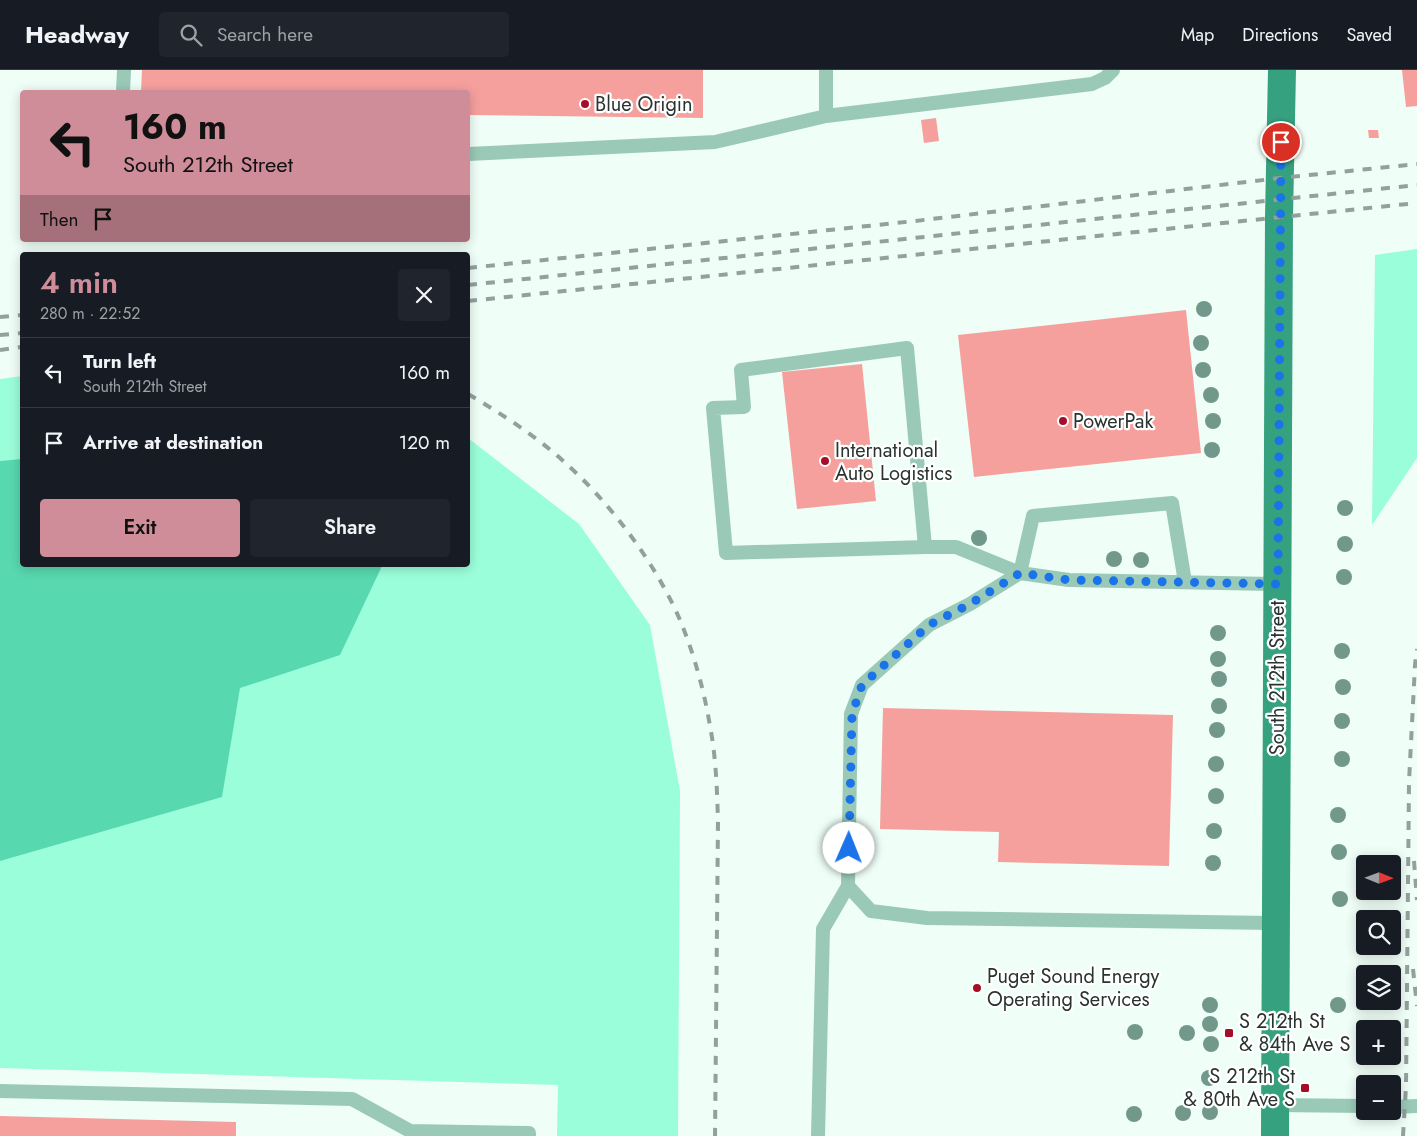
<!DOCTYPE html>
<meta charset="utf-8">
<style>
body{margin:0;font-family:Jost,sans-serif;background:#20242c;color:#f1f3f6;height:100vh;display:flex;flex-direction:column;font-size:19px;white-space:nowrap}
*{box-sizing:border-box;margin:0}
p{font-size:16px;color:#9ea1a6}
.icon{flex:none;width:28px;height:28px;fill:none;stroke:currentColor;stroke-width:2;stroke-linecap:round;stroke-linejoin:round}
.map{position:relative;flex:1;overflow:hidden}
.sheet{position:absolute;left:20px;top:182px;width:450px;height:315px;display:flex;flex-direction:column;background:#171b24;border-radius:5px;box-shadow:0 2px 12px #0003}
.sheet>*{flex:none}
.top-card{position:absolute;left:20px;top:20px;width:450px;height:152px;border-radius:5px;box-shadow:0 2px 12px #0003;background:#cf8c99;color:#111;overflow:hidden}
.needle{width:32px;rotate:91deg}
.fabs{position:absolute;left:1356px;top:785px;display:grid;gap:10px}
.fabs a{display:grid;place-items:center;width:45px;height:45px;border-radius:5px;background:#171b24;box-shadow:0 2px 12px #0003;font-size:25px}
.pin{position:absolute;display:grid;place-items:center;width:42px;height:42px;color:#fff;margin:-21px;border:2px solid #fff;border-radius:50%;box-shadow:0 1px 5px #0007}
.me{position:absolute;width:55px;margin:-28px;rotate:1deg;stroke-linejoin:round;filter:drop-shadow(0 0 4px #0008)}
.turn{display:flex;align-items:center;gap:18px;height:105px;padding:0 20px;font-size:22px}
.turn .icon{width:65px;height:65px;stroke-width:2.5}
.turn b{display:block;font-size:35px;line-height:42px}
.then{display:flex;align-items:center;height:48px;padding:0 20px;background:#0003;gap:10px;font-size:19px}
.round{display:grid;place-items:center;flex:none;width:52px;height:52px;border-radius:5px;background:#20242c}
.head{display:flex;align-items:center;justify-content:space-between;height:85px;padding:0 20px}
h1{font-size:30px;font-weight:600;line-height:38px;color:#cf8c99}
.button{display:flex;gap:10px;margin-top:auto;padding:10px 20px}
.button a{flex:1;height:58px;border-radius:5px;background:#cf8c99;color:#111;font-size:20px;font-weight:600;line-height:58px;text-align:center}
.button a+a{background:#20242c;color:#f1f3f6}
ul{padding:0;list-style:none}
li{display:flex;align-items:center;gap:15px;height:70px;padding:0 20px;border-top:1px solid #363941}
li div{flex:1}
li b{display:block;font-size:19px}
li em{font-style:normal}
header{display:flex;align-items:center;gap:30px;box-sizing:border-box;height:70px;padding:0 25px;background:#171b24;border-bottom:1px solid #363941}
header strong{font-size:24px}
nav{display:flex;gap:28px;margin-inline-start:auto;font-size:18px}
.search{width:350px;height:45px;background:#20242c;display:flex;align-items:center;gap:12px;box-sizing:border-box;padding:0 18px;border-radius:5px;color:#9ea1a6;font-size:19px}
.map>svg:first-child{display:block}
.green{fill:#9bfeda}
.water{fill:#58d8af}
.building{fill:#f6a09e}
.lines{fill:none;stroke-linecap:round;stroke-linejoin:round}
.service{stroke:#9acab7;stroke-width:14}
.primary{stroke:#36a17f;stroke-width:28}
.rail{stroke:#94a09b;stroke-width:4;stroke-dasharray:9 9;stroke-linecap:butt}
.tree{fill:#72988c}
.route{stroke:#1a73e8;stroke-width:9;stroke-dasharray:0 16.2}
.poi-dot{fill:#a60d28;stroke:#fff;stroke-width:2}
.labels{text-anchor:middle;stroke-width:4.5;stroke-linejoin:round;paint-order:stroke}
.poi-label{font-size:20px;fill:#29332f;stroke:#fff;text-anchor:start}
.street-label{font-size:20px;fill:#29332f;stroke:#fff}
</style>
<header>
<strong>Headway</strong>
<div class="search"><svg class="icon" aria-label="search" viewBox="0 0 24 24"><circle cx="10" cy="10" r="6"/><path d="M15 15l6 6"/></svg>Search here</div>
<nav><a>Map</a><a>Directions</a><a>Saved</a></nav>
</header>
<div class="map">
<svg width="1417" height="1066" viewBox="0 0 1417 1066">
<rect width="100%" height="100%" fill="#effef7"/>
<path class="green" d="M 1417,179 L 1417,388 L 1372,455 L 1375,185 Z
M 22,306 L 22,495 L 468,495 L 468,368 L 579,454 L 650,555 L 680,721 L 678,1066 L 557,1066 L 558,1015 L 0,998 L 0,309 Z"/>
<path class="water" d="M 22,389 L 22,495 L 382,496 L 340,585 L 240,618 L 222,727 L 0,791 L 0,391 Z"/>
<path class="building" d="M 142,0 L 703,0 L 703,48 L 468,45 L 468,22 L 141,22 Z
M 1402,0 L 1417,0 L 1417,36 L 1406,37 Z
M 936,48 L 939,71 L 924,73 L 921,50 Z
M 1368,60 L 1378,60 L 1379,68 L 1369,68 Z
M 1186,240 L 1201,383 L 974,407 L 958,265 Z
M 862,294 L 876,431 L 797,439 L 782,302 Z
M 883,638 L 1173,645 L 1169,796 L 998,792 L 999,762 L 880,759 Z
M 0,1046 L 236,1052 L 236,1066 L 0,1066 Z"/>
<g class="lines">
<path class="service" d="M 826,0 L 826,46 L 1092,14 L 1105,8 L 1113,0
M 123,22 L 124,0
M 468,84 L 715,72 L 826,46
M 925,477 L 726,483 L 713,338 L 744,337 L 741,300 L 907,278 L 925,477 L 956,477 L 1020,503 L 1069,510 L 1277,514
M 1185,512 L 1172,433 L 1033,446 L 1020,503 L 970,534 L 929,555 L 862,615 L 851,644 L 848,816 L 871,841 L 927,848 L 1277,853
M 0,1021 L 352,1029 L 410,1061 L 529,1063 L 529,1066
M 1275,1035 L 1365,1036
M 1392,1037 L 1417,1036
M 818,1066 L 823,859 L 848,816"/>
<path class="primary" d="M 1275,1066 L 1279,147 L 1282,0"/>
<path class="rail" d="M 468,198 L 915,151 L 1280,108 L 1417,94
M 468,215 L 1417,115
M 468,231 L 1417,133
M 0,247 L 22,245
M 0,265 L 22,263
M 0,280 L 22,277
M 468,324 C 500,343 533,364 561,389 C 609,431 655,492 680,550 C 694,584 704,620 710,656 C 716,687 717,719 718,751 L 715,1066
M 1414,791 L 1417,830
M 1413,899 L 1417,936
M 1403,1066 L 1406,1017 L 1409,712 L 1415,595 L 1417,579"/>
</g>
<g class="tree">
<circle cx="1204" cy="239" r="8"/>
<circle cx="1201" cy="273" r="8"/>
<circle cx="1203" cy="300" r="8"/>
<circle cx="1211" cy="325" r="8"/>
<circle cx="1213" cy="351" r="8"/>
<circle cx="1212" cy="380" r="8"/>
<circle cx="1345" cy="438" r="8"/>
<circle cx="979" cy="468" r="8"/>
<circle cx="1345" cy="474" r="8"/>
<circle cx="1114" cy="489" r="8"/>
<circle cx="1141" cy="490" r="8"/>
<circle cx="1344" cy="507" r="8"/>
<circle cx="1218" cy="563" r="8"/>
<circle cx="1342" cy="581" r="8"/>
<circle cx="1218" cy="589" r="8"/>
<circle cx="1219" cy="609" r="8"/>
<circle cx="1343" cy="617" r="8"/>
<circle cx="1219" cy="636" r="8"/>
<circle cx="1342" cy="651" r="8"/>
<circle cx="1217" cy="660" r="8"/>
<circle cx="1342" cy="689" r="8"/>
<circle cx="1216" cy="694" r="8"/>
<circle cx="1216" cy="726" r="8"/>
<circle cx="1338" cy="745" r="8"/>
<circle cx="1214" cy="761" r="8"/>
<circle cx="1339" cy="782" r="8"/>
<circle cx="1213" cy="793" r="8"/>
<circle cx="1340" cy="829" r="8"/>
<circle cx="1210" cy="935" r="8"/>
<circle cx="1338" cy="935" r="8"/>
<circle cx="1210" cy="954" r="8"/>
<circle cx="1135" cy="962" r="8"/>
<circle cx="1187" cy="963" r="8"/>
<circle cx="1211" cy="974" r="8"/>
<circle cx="1209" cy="1008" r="8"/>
<circle cx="1210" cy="1042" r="8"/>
<circle cx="1183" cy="1043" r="8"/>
<circle cx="1134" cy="1044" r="8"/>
</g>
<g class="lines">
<path class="route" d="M 849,778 L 852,644 L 862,615 L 929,555 L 970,534 L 1020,503 L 1069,510 L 1278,514 L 1281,72"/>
</g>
<g class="poi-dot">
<circle cx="585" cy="34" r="5"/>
<circle cx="1063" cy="351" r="5"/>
<circle cx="825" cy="391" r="5"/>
<circle cx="977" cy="918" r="5"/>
<rect x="1224" y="958" width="10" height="10" rx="2.5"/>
<rect x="1300" y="1013" width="10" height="10" rx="2.5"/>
</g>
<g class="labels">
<g class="poi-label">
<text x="595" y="41">Blue Origin</text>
<text x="1073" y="358">PowerPak</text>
<text x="835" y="387">International<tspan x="835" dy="23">Auto Logistics</tspan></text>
<text x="987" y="913">Puget Sound Energy<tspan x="987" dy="23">Operating Services</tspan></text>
<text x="1239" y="958">S 212th St<tspan x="1239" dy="23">&amp; 84th Ave S</tspan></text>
<text x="1295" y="1013" text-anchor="end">S 212th St<tspan x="1295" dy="23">&amp; 80th Ave S</tspan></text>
</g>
<g class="street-label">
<text transform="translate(1277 608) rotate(-90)" y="7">South 212th Street</text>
</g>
</g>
</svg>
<div class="fabs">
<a><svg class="needle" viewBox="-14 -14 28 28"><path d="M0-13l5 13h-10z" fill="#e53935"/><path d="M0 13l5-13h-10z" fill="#9ea1a6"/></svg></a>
<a><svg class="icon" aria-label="search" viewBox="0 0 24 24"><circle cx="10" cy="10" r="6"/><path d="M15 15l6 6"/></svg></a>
<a><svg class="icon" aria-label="layers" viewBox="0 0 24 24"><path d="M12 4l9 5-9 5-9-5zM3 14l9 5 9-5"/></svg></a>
<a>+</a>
<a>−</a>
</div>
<div class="pin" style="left:1281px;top:72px;background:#d93025"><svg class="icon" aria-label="arrive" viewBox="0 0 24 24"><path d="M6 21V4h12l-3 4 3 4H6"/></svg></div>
<svg class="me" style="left:849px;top:778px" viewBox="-20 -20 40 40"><circle r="19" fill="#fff"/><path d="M0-13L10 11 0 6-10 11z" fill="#1a73e8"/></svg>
<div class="top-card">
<div class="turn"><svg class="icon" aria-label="left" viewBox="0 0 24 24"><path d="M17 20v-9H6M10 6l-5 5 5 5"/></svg><div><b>160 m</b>South 212th Street</div></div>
<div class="then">Then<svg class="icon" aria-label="arrive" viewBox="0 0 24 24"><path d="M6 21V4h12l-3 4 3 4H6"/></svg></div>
</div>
<section class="sheet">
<div class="head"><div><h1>4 min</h1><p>280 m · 22:52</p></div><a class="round"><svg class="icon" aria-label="close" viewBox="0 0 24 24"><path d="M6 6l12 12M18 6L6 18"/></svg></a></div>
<ul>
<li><svg class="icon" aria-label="left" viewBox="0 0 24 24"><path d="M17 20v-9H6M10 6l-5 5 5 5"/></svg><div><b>Turn left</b><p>South 212th Street</p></div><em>160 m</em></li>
<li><svg class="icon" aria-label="arrive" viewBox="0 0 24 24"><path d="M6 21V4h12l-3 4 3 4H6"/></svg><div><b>Arrive at destination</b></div><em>120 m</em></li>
</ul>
<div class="button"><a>Exit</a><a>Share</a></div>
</section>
</div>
